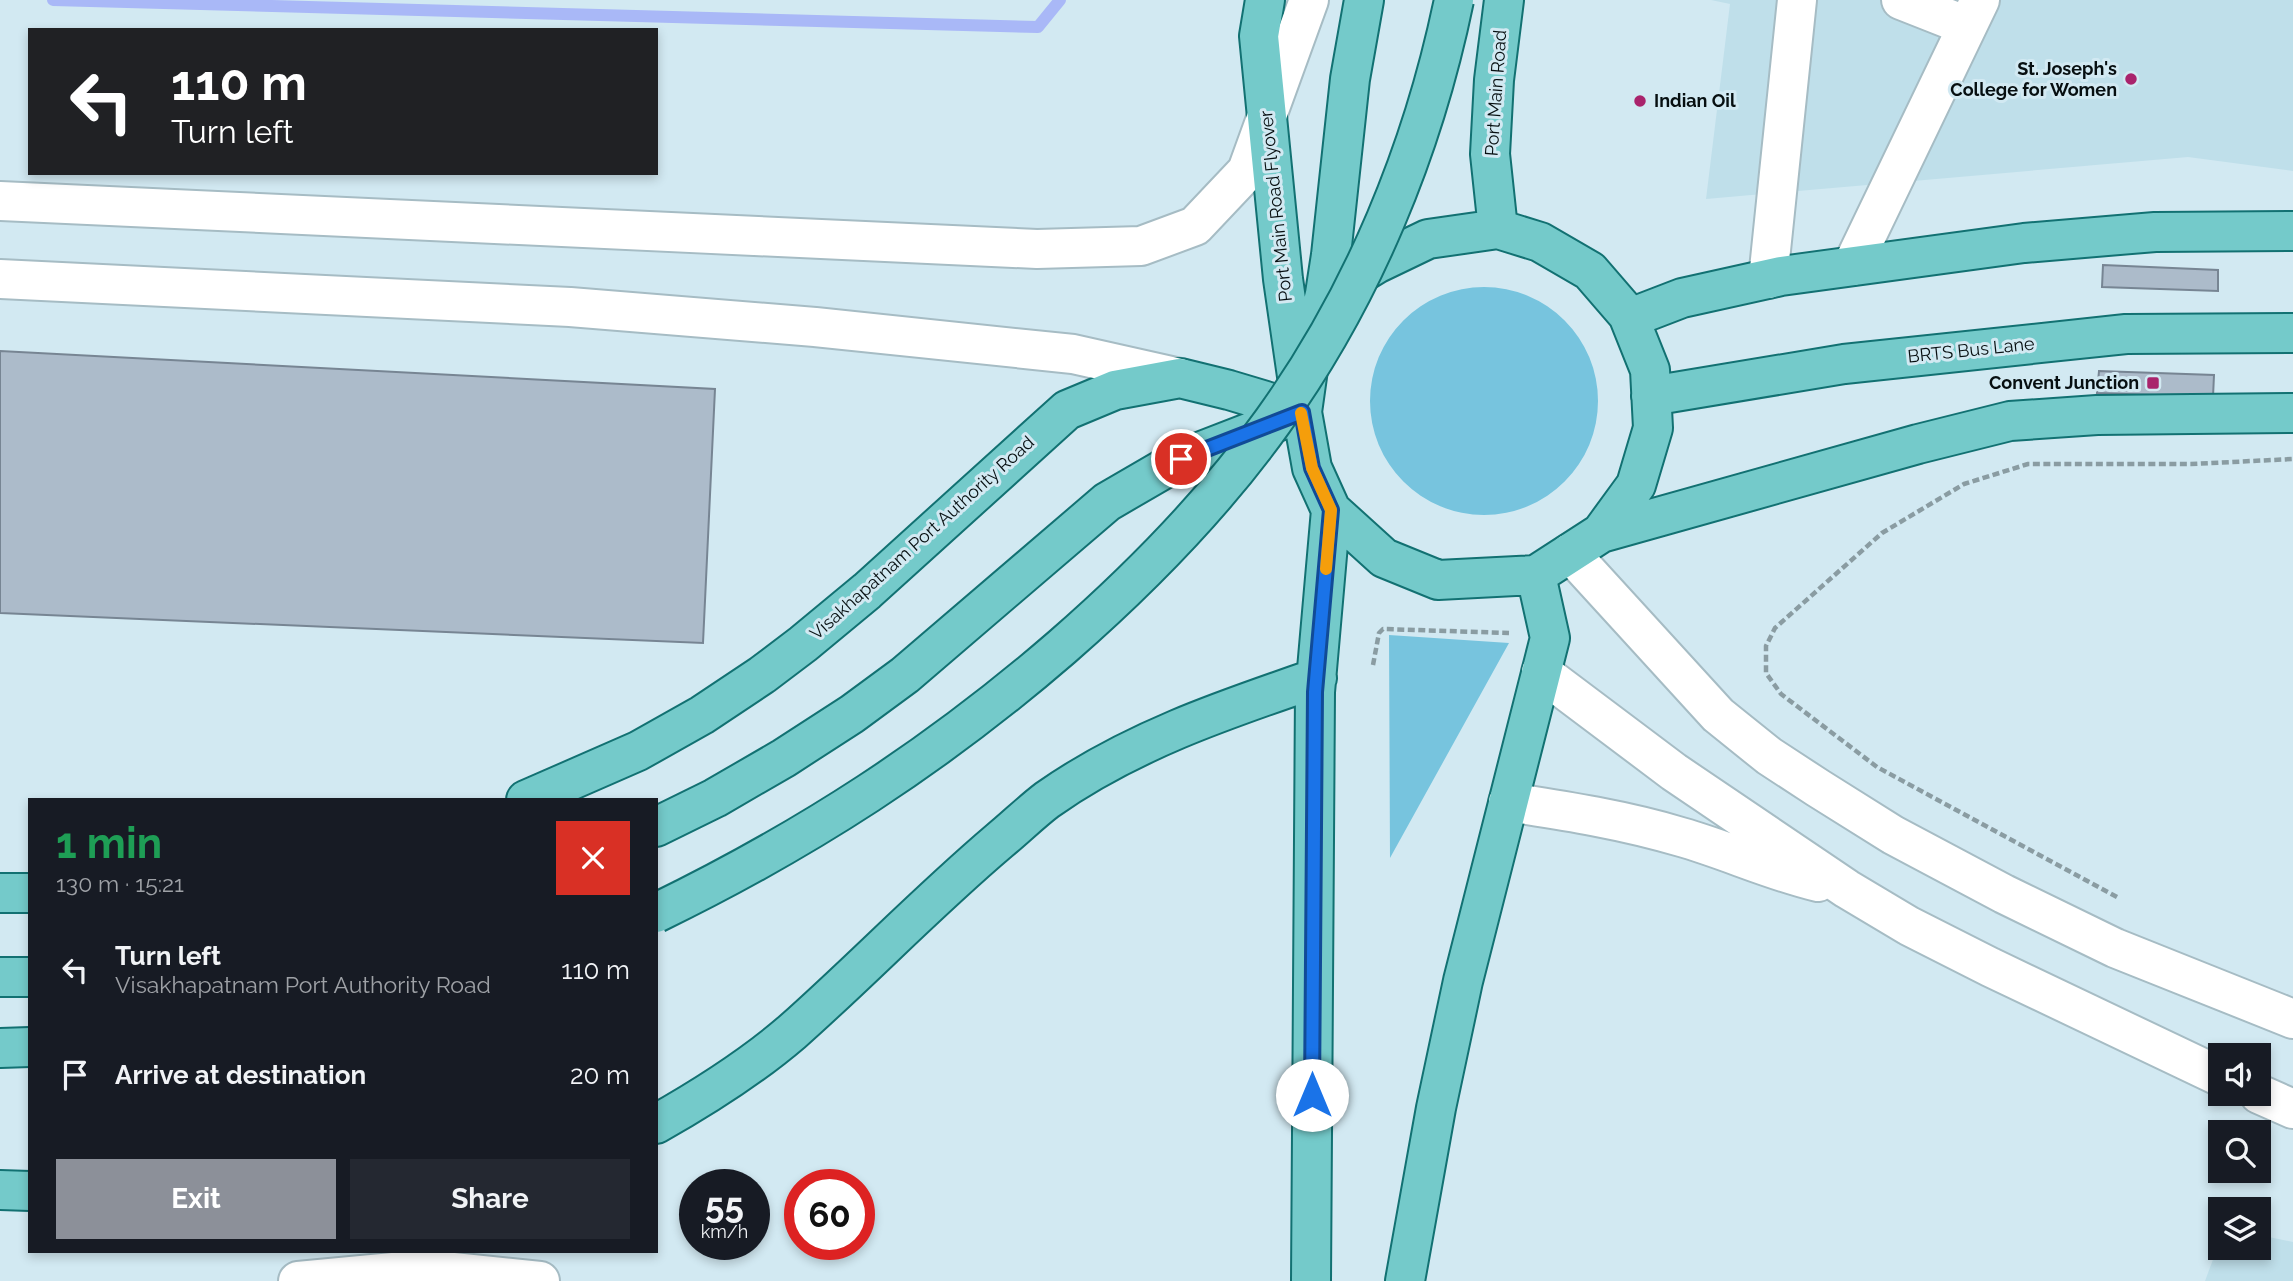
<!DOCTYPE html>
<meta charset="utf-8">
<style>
body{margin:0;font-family:Raleway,sans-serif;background:#242831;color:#f1f3f6;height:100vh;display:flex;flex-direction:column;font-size:26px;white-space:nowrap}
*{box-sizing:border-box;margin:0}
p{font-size:23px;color:#9ea1a6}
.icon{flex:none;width:38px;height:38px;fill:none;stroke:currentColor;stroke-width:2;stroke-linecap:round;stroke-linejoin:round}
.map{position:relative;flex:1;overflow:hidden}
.panel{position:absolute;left:28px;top:798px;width:630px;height:455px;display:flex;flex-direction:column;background:#171b24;border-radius:0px;box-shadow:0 4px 10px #0003}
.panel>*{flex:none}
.top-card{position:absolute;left:28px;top:28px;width:630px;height:147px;border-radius:0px;box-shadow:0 4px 10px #0003;background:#202124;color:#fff;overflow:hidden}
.tools{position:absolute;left:2208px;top:1043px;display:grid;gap:14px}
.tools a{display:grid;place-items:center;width:63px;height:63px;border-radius:0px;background:#171b24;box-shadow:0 4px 10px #0003;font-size:35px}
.speed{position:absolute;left:679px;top:1169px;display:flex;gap:14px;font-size:35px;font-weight:700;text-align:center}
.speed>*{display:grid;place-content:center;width:91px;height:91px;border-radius:50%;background:#171b24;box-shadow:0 4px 10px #0003;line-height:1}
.speed small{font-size:18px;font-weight:400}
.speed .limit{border:10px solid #d22;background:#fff;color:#111}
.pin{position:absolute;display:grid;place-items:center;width:60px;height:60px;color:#fff;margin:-30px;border:4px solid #fff;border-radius:50%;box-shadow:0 2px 7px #0007}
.me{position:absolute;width:77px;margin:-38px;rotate:0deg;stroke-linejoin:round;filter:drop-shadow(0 0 5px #0008)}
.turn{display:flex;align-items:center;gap:24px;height:147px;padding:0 28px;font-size:32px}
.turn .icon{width:91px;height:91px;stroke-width:2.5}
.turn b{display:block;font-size:49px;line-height:60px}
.round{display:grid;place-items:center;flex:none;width:74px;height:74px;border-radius:0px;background:#242831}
.summary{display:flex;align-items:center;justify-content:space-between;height:119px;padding:0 28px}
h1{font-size:42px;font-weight:700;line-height:52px;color:#1e9e55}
.button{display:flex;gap:14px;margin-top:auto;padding:14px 28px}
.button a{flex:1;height:80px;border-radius:0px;background:#8c9099;color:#fff;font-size:28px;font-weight:700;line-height:80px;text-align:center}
.button a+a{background:#242831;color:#f1f3f6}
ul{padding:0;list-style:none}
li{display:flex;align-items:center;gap:21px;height:105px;padding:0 28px}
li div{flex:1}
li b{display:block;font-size:26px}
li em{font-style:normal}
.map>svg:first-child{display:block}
.built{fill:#bfdfea}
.green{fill:#77c4de}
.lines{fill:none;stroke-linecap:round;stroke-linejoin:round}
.stream{stroke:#a9b8f7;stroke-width:12}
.building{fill:#acbbca;stroke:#778593;stroke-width:2}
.minor-casing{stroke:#a6bcc4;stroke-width:42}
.major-casing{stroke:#127172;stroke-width:42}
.path{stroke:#8a9ca2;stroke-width:4.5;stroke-dasharray:7 3.5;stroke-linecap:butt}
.minor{stroke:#fff;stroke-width:38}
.major{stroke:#74caca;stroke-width:38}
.major-bridge-casing{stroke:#127172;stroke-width:42;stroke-linecap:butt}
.major-bridge{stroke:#74caca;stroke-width:38}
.route-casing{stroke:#114b97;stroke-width:18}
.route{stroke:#1a73e8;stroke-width:12}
.slow{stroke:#f59e0b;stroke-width:12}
.poi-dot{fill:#a9236c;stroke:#d2e9f2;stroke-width:2.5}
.labels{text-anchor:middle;stroke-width:6;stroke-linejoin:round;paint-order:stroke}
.poi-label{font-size:18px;font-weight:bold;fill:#070f11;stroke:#d2e9f2;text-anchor:end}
.street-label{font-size:18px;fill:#070f11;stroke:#d2e9f2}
</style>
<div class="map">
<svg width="2293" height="1281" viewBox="0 0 2293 1281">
<rect width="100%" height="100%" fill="#d2e9f2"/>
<path class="built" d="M 1711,0 L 2293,0 L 2293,171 L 2188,157 L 1706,199 L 1730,4 Z
M 2259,1235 L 2293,1242 L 2293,1281 L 2205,1281 L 2221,1238 L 2221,1248 L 2259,1248 Z"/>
<path class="green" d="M1370 401a114 114 0 1 1 228 0a114 114 0 1 1-228 0Z
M 1389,635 L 1509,643 L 1390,858 Z"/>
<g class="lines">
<path class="stream" d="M 53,0 L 1038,27 L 1060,0"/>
</g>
<path class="building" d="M 2103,265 L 2218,270 L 2218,291 L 2102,287 Z
M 0,351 L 715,389 L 703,643 L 0,613 Z
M 2099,371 L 2214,375 L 2213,397 L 2097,393 Z"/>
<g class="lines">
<defs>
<path id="minor" d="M 1901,0 L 1967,26
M 0,201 L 1037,249 L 1141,246 L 1195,226 L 1247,171 L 1309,0
M 1852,266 L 1980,0
M 0,279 L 570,307 L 815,327 L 1073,354 L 1180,378
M 1768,279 L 1797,0
M 1570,553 L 1718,715 L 1769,756 L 1818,788 L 1893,835 L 2004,894 L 2115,948 L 2293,1019
M 1541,672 L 1674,772 L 1847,889 L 1909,926 L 1990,967 L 2221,1077
M 1508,802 C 1567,811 1624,820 1681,837 C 1727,850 1771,871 1818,882
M 2259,1094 L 2293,1109
M 298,1281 L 404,1271 L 443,1271 L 540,1281"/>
<path id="major" d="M 1265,0 L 1259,36 L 1283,279 L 1297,376
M 1364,0 L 1350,79 L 1331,255 L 1325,294 L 1310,355 L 1302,412 L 1312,468 L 1331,510 L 1384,558 L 1438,580 L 1536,575 L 1601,533 L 1918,444 L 2010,421 L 2097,415 L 2293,413
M 1498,229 L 1490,154 L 1494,80 L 1504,0
M 1345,283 L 1376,264 L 1428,239 L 1498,229 L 1540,242 L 1590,271 L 1628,315 L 1650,370 L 1653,428 L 1636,485 L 1601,533
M 1630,318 L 1682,298 L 1781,276 L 2024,243 L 2155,232 L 2293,231
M 1651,396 L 1844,364 L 2126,334 L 2293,333
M 526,800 L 638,751 L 702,715 L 762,675 L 803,644 L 867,591 L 1067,410 L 1115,390 L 1180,378 L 1229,390 L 1302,412
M 656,827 L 715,798 L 784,758 L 852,714 L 905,675 L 1107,502 L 1181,459 L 1287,418
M 0,893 L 30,893
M 0,977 L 30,977
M 0,1048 L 30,1047
M 656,1124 C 704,1097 750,1068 792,1032 C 862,970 927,902 999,841 C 1015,828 1030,813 1047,800 C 1129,742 1223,710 1317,678
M 0,1190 L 30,1191
M 1311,1281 L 1315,692 L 1331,510
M 1405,1281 L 1436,1108 L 1463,981 L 1550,638 L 1536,575"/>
</defs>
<use href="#minor" class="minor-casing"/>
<use href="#major" class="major-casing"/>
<path class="path" d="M 1373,665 L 1379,633 L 1383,629 L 1509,633
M 2117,897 L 1877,767 L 1781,694 L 1766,673 L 1766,646 L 1775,628 L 1882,533 L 1964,484 L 2028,464 L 2191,464 L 2293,459"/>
<use href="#minor" class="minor"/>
<use href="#major" class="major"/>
<defs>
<path id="major-bridge" d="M 656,913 C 806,840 936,756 1062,647 C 1140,579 1213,505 1273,421 C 1363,296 1423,150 1454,0"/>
</defs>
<use href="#major-bridge" class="major-bridge-casing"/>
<use href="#major-bridge" class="major-bridge"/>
</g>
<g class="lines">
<defs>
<path id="route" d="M 1181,459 L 1302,412 L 1312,468 L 1331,510 L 1315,692 L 1312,1095"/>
</defs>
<use href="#route" class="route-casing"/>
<use href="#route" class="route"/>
<path class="slow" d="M 1301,413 L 1312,468 L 1331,510 L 1326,569"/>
</g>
<g class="poi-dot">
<circle cx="2131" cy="79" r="7"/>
<circle cx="1640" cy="101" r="7"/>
<rect x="2146" y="376" width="14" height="14" rx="3.5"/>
</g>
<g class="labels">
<g class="poi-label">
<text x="2117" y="75">St. Joseph's<tspan x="2117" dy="21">College for Women</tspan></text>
<text x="1654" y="107" text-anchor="start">Indian Oil</text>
<text x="2139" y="389">Convent Junction</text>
</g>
<g class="street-label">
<text transform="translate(1496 93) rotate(-86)" y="6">Port Main Road</text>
<text transform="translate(1276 206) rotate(-96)" y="6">Port Main Road Flyover</text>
<text transform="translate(1971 350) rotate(-6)" y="6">BRTS Bus Lane</text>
<text transform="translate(922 538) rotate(-42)" y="6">Visakhapatnam Port Authority Road</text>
</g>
</g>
</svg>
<div class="tools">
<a><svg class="icon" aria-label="sound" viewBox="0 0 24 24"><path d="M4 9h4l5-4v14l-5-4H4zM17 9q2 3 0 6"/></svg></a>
<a><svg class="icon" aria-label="search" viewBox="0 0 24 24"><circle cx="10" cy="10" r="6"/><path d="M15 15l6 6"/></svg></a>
<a><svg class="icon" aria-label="layers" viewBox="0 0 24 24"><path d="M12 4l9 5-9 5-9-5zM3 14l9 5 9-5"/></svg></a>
</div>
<div class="speed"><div>55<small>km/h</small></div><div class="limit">60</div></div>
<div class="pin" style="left:1181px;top:459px;background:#d93025"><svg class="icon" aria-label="arrive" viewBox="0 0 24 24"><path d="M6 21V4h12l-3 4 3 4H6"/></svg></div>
<svg class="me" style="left:1312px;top:1095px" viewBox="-20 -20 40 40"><circle r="19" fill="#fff"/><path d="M0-13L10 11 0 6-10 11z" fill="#1a73e8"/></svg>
<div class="top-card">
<div class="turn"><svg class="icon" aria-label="left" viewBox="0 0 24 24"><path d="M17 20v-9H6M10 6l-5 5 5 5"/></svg><div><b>110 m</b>Turn left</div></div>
</div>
<section class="panel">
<div class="summary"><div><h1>1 min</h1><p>130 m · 15:21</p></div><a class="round" style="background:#d93025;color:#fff"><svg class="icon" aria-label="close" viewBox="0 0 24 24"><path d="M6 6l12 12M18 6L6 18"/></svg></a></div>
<ul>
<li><svg class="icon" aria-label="left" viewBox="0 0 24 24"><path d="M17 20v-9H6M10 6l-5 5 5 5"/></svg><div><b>Turn left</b><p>Visakhapatnam Port Authority Road</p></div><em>110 m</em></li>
<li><svg class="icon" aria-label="arrive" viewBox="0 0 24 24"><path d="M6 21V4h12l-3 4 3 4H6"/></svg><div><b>Arrive at destination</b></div><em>20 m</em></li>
</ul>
<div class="button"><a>Exit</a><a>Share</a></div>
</section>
</div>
